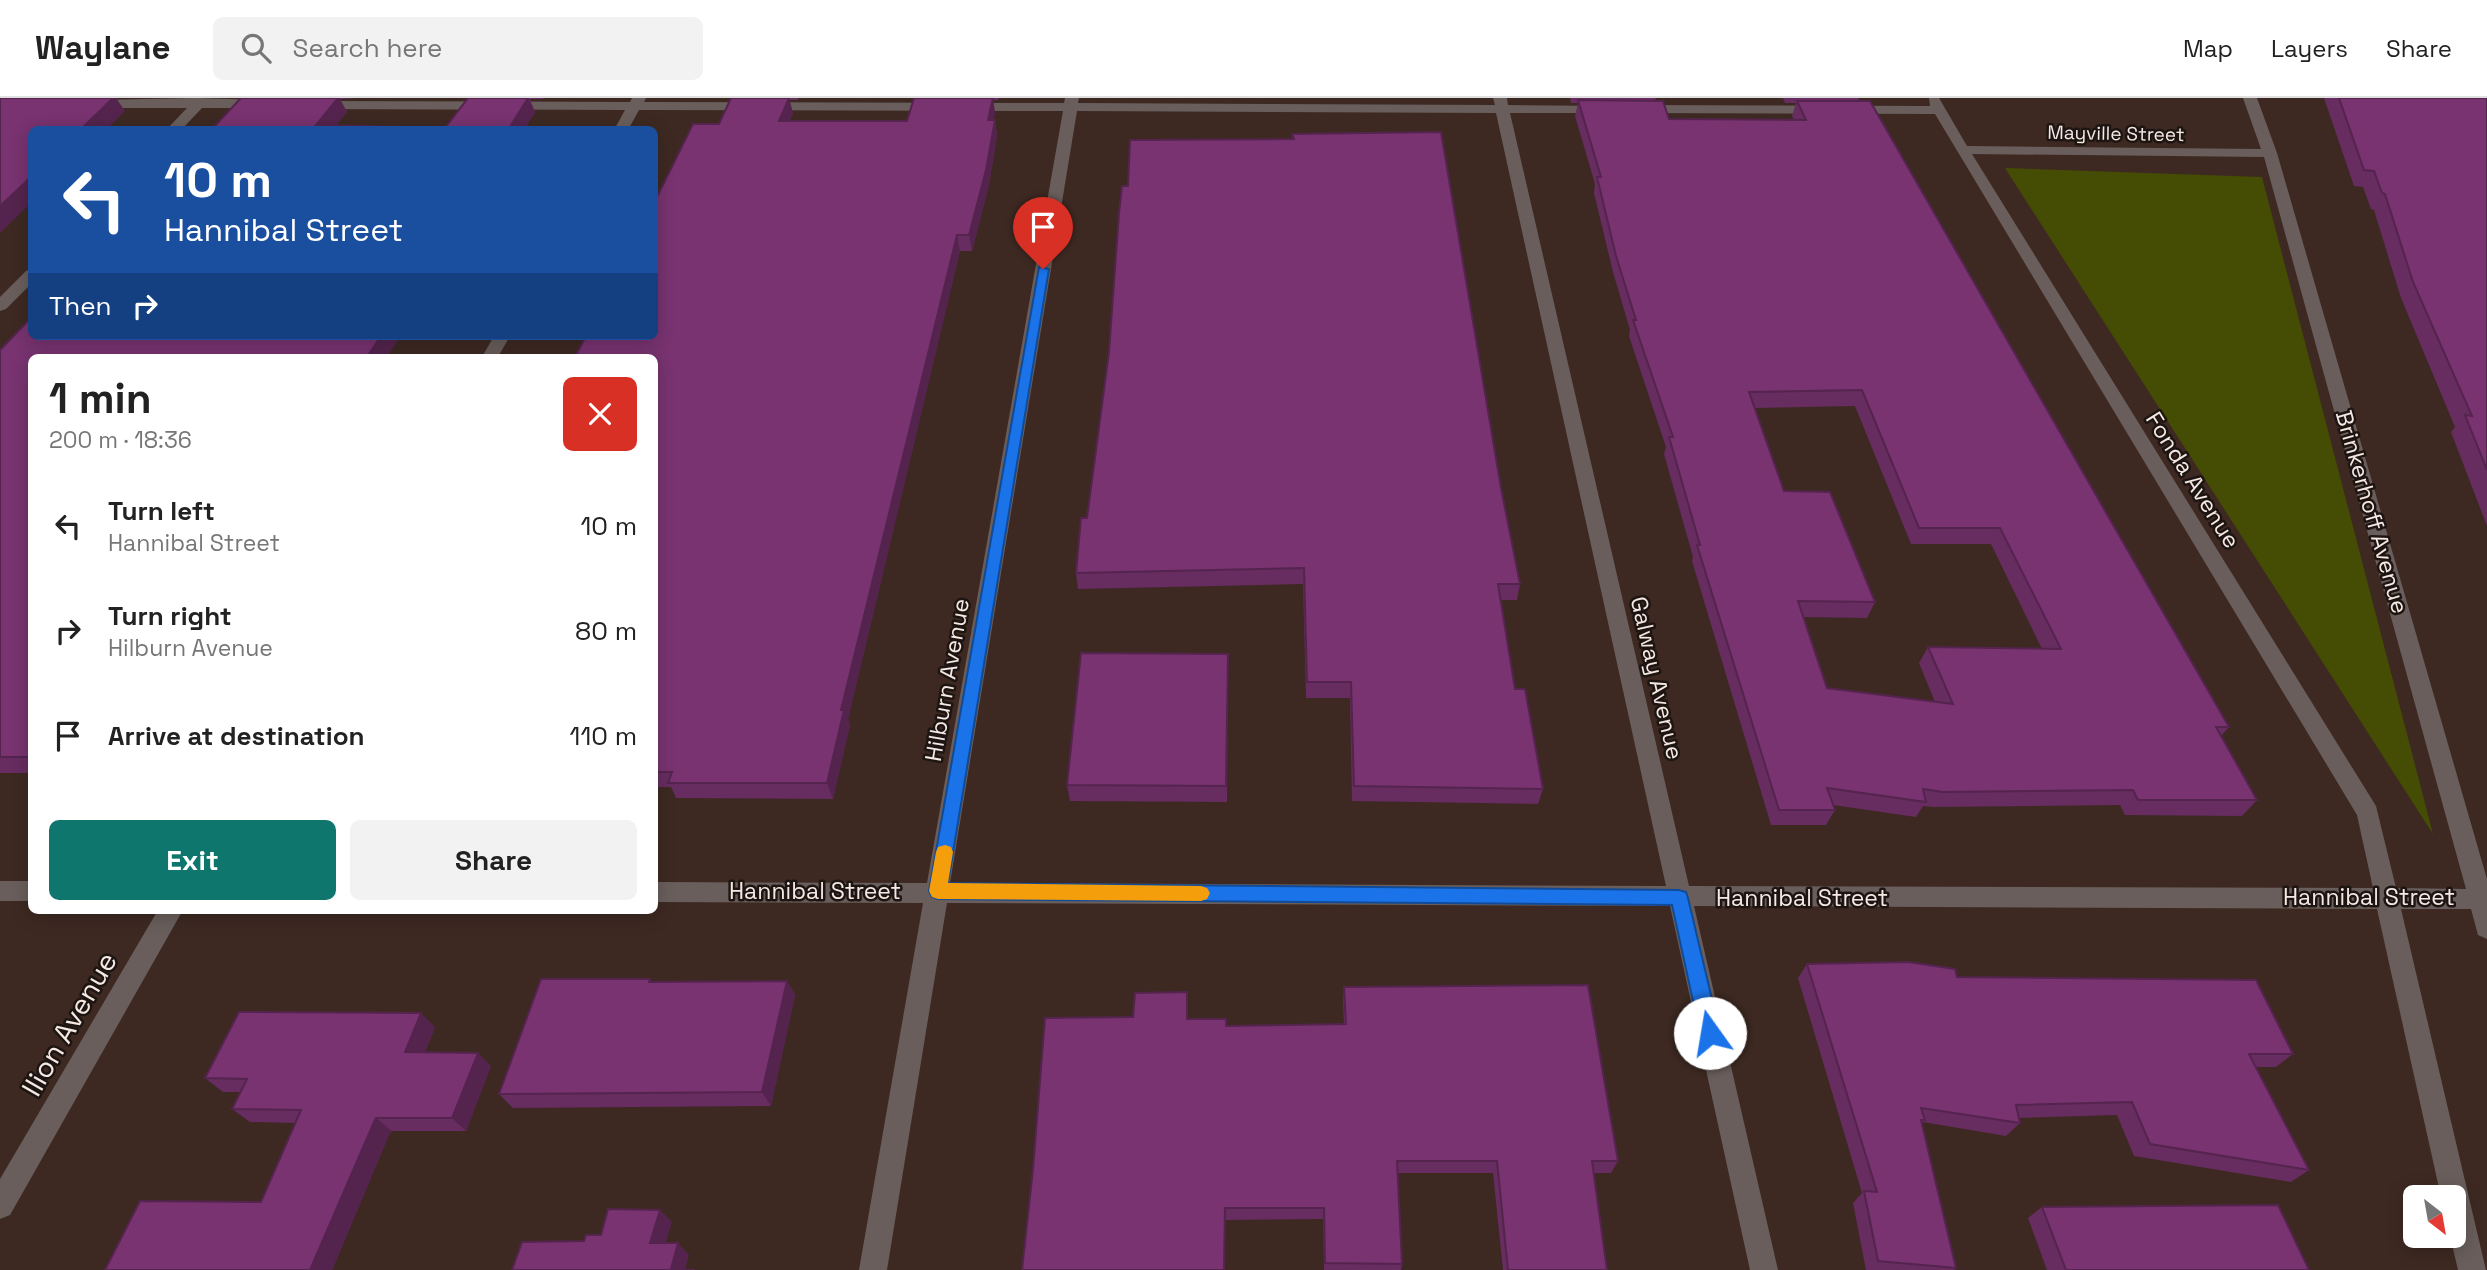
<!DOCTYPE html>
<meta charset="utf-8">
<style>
body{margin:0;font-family:"Space Grotesk",sans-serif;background:#f2f2f2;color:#222;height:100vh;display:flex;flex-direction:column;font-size:26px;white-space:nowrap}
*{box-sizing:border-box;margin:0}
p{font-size:23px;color:#767676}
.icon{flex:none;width:38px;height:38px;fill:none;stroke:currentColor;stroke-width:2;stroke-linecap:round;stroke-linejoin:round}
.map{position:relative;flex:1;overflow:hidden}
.side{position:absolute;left:28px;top:256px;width:630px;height:560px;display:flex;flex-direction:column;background:#fff;border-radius:10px;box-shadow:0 4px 18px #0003}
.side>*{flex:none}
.hud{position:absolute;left:28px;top:28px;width:630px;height:214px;border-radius:10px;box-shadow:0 4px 18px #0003;background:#1a4fa0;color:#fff;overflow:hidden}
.needle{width:46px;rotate:149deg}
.fabs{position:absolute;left:2403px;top:1087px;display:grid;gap:14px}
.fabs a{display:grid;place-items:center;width:63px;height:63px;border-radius:10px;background:#fff;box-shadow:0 4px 18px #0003;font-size:35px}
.pin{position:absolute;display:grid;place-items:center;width:60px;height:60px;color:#fff;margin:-72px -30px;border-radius:50% 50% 50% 0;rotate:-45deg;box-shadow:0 0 7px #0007}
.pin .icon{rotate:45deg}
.me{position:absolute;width:77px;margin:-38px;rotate:347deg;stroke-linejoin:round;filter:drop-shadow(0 0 5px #0008)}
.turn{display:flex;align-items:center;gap:24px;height:147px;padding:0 21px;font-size:32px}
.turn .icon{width:91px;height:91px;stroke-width:2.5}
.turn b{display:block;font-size:49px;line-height:60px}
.then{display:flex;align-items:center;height:66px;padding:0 21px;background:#0003;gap:14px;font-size:26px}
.round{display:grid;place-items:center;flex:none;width:74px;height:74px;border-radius:10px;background:#f2f2f2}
.head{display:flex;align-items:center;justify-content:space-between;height:119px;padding:0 21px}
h1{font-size:42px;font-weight:800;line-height:52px}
.button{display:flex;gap:14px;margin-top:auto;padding:14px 21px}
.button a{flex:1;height:80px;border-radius:10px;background:#0f766e;color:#fff;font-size:28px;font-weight:800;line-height:80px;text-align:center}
.button a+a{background:#f2f2f2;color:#222}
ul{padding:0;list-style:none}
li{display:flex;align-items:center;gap:21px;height:105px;padding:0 21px}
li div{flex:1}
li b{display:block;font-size:26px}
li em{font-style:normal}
header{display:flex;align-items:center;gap:42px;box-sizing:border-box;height:98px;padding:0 35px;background:#fff;border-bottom:2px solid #e0e0e0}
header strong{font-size:33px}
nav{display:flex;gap:38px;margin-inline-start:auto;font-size:24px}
.search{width:490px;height:63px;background:#f2f2f2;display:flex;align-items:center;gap:18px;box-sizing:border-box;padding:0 24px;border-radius:10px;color:#767676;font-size:26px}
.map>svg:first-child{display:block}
.green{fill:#454c04}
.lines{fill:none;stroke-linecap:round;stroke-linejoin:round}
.street{fill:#695e5b;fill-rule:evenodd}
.wall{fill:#672c60;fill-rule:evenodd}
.shaded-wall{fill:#54244e}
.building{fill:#783370;stroke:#54244e;stroke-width:2;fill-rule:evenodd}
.route{fill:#1a73e8;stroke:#114b97;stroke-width:2}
.slow{fill:#f59e0b}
.labels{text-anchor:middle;stroke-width:5;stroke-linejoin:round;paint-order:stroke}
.far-street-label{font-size:19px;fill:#f6e8e3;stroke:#1d1511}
.street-label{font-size:23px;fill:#f6e8e3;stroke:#1d1511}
.near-street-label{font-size:28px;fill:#f6e8e3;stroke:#1d1511}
</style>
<header>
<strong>Waylane</strong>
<div class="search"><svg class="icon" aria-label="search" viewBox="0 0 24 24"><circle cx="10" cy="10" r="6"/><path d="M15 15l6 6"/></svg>Search here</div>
<nav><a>Map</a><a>Layers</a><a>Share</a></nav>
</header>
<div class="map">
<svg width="2487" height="1172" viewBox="0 0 2487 1172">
<rect width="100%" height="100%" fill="#3d2922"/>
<path class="green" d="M 2005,70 L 2262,79 L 2433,736 Z"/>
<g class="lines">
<path class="street" d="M 196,0 L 264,2 L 271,6 L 264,10 L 202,10 L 181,32 L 166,32 L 187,10 L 94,10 L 87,6 L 94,2 Z
M 632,0 L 646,0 L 644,4 L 1064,5 L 1065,0 L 1079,0 L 1078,5 L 1495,7 L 1493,0 L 1507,0 L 1508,7 L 1610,8 L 1612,11 L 1605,15 L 1510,15 L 1689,788 L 2373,790 L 2357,717 L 1935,16 L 1637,15 L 1630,11 L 1637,7 L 1930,8 L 1929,0 L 1939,0 L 1967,48 L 2261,51 L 2243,0 L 2257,0 L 2277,55 L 2487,781 L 2487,841 L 2478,837 L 2471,811 L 2401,811 L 2486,1172 L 2458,1172 L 2450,1138 L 2454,1138 L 2454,1099 L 2441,1099 L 2377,811 L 1694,808 L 1778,1172 L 1750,1172 L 1670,808 L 947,805 L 887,1172 L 859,1172 L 923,805 L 654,804 L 654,784 L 927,785 L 1063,13 L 639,12 L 628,32 L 614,32 L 625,12 L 314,11 L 307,7 L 314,3 L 630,4 ZM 1077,13 L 1496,15 L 1666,788 L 950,785 ZM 1972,56 L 2264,59 L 2466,791 L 2396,790 L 2376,708 Z
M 32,171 L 32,185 L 6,211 L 0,213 L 0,199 L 26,173 Z
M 494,238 L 510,238 L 498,259 L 482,259 Z
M 0,783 L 32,783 L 32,803 L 0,803 Z
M 158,812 L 183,812 L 10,1117 L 0,1121 L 0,1081 Z"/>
</g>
<path class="wall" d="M 241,0 L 358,0 L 340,1 L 347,14 L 336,27 L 445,30 L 468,0 L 544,0 L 543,1 L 530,1 L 535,14 L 524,32 L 211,32 Z
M 731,0 L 798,0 L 798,2 L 789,2 L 793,15 L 789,23 L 907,23 L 914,0 L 999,0 L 998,2 L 993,2 L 995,15 L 993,22 L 995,22 L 997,38 L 989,87 L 972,153 L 960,153 L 848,621 L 850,627 L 833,701 L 676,700 L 671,689 L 654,689 L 654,259 L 719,26 Z
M 1570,0 L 1656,0 L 1655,3 L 1669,21 L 1794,22 L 1792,18 L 1796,5 L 1785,5 L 1783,0 L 1859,0 L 1858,3 L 2229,629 L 2221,638 L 2257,702 L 2242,718 L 2125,717 L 2120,707 L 1933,709 L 1923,708 L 1916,719 L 1833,707 L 1835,712 L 1826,727 L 1771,727 L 1692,463 L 1693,459 L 1664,356 L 1666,349 L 1629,238 L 1630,232 L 1613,174 L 1594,95 L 1595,86 L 1575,18 L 1578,5 L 1571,5 ZM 1855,308 L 1911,446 L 1991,446 L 2042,551 L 1928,549 L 1919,565 L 1935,604 L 1827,590 L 1803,519 L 1867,520 L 1875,504 L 1784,393 L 1755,310 Z
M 2324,0 L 2487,0 L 2487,428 L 2451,334 L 2455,329 L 2401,200 L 2374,112 L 2371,111 L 2363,89 L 2354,88 Z
M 1292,36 L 1501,390 L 1520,486 L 1517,502 L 1500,502 L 1515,591 L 1543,691 L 1538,706 L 1352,703 L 1350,600 L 1306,600 L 1303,486 L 1078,491 L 1076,475 L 1087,420 L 1109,254 L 1128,88 L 1292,41 Z
M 0,252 L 32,259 L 32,675 L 0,675 Z
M 1228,556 L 1227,704 L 1070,703 L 1067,687 Z
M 1807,866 L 1957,879 L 2293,956 L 2276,969 L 2256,969 L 2309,1072 L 2291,1084 L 2134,1058 L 2117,1017 L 2019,1020 L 2020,1025 L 2006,1038 L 1923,1024 L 1922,1026 L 1956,1170 L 1954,1172 L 1866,1172 L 1853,1105 L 1862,1095 L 1798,880 Z
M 650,881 L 651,884 L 787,883 L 795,897 L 771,1008 L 513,1010 L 499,996 Z
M 1344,889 L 1618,1063 L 1611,1075 L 1593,1075 L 1607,1172 L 1503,1172 L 1493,1075 L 1397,1075 L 1402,1166 L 1401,1172 L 1324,1172 L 1323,1121 L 1225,1122 L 1133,919 L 1187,894 L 1188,921 L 1226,928 L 1344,926 L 1343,903 Z
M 435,929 L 425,954 L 491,968 L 466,1033 L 392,1033 L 389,1037 L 332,1172 L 105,1172 L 261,1104 L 296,1025 L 250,1024 L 232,1011 L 240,994 L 223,994 L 205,980 Z
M 2042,1109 L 2309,1172 L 2047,1172 L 2028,1120 Z"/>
<path class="shaded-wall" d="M 113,0 L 116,0 L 125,13 L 106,32 L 80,32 Z
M 338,0 L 339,0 L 347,14 L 332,32 L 316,27 Z
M 528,0 L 535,14 L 524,32 L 508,32 Z
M 789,0 L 793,15 L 783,38 L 779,23 Z
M 993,0 L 995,15 L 990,38 L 988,22 Z
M 995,22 L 997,38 L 989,87 L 972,153 L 969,137 Z
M 32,78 L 32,104 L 0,135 L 0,108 Z
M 957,137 L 960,153 L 848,621 L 850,627 L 833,701 L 827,685 L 841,612 Z
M 381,238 L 401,238 L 387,259 L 367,259 Z
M 787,883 L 795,897 L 771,1008 L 762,994 Z
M 421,915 L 435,929 L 419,968 L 405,954 Z
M 478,955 L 491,968 L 466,1033 L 452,1020 Z
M 376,1020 L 392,1033 L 389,1037 L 332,1172 L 310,1172 L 374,1024 Z
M 660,1112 L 672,1124 L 662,1157 L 650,1145 Z
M 678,1145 L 689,1157 L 685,1172 L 671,1171 Z"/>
<path class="building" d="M 0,0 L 113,0 L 80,32 L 32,32 L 32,78 L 0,108 Z
M 241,0 L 338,0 L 316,27 L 445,30 L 468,0 L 528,0 L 508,32 L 211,32 Z
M 731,0 L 789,0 L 779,23 L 907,23 L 914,0 L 993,0 L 988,22 L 995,22 L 986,72 L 969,137 L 957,137 L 841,612 L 844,612 L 827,685 L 668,685 L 672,674 L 654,674 L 654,259 L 575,259 L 586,238 L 654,238 L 654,105 L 693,26 L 719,26 Z
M 2339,0 L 2487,0 L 2487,372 L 2465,317 L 2472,318 L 2413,184 L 2385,96 L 2382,95 L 2374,73 L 2364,72 Z
M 1578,2 L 1663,3 L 1669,21 L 1806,22 L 1797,3 L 1870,3 L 2229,629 L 2216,629 L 2257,702 L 2138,702 L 2133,692 L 1943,694 L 1923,691 L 1926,704 L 1827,690 L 1835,712 L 1779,712 L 1697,447 L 1700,447 L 1669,339 L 1673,339 L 1633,222 L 1636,222 L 1616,158 L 1597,79 L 1601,79 ZM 1862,292 L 1919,430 L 2000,430 L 2061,551 L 1928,549 L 1953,606 L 1827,590 L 1798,503 L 1875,504 L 1830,394 L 1784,393 L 1749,294 Z
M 1441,34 L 1501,390 L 1520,486 L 1498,486 L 1515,591 L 1525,591 L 1543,691 L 1354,688 L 1351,584 L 1307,584 L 1304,470 L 1076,475 L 1081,420 L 1087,420 L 1109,254 L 1119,115 L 1122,88 L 1128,88 L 1130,42 L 1294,41 L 1292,36 Z
M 32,219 L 32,238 L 381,238 L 367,259 L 32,259 L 32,659 L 0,659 L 0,252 Z
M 1081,555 L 1228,556 L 1226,688 L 1067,687 Z
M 1908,864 L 1955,871 L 1957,879 L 2256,882 L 2293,956 L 2249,956 L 2309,1072 L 2150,1046 L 2132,1004 L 2016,1007 L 2020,1025 L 1921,1010 L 1925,1022 L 1921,1022 L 1956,1170 L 1878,1163 L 1864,1093 L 1877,1094 L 1807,866 Z
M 541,881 L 650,881 L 649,884 L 787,883 L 762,994 L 499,996 Z
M 1588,887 L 1618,1063 L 1592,1063 L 1607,1172 L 1508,1172 L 1497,1063 L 1397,1063 L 1402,1166 L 1325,1165 L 1324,1110 L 1225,1110 L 1224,1172 L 1022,1172 L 1033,1071 L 1045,920 L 1133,919 L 1135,895 L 1187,894 L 1187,921 L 1226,921 L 1226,928 L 1346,926 L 1344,889 Z
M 239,914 L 421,915 L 405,954 L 478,955 L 452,1020 L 376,1020 L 374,1024 L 310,1172 L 105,1172 L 140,1103 L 261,1104 L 301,1012 L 232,1011 L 247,981 L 205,980 Z
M 2278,1107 L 2309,1172 L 2066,1172 L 2042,1109 Z
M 608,1111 L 660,1112 L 650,1145 L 678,1145 L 671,1171 L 695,1172 L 512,1172 L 522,1144 L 584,1143 L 586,1137 L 601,1137 Z"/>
<path class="route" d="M 1039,169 L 1049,171 L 948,785 L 1679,792 L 1686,794 L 1688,800 L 1720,935 L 1717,941 L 1710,944 L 1703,941 L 1700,935 L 1672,807 L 938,801 L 932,799 L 929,793 Z"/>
<path class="slow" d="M 945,747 L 951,749 L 953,754 L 948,785 L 1201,788 L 1207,790 L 1210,795 L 1207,801 L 1201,803 L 938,801 L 932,799 L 929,793 L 936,754 L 938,749 Z"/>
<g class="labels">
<g class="far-street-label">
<text transform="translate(2116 35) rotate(1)" y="7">Mayville Street</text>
</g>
<g class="street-label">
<text transform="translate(2193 382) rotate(58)" y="8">Fonda Avenue</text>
<text transform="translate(2372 414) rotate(74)" y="8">Brinkerhoff Avenue</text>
<text transform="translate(1657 580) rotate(77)" y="8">Galway Avenue</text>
<text transform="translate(947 582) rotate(-80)" y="8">Hilburn Avenue</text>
<text x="815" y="801">Hannibal Street</text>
<text x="2369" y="807">Hannibal Street</text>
<text x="1802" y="808">Hannibal Street</text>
</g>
<g class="near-street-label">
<text transform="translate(69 926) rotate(-60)" y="10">Ilion Avenue</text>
</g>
</g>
</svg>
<div class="fabs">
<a><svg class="needle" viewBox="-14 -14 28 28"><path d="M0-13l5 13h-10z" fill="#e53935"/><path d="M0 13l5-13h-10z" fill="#767676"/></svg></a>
</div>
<div class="pin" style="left:1043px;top:171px;background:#d93025"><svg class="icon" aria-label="arrive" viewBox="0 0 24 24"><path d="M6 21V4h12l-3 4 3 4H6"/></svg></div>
<svg class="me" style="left:1710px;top:935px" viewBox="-20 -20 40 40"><circle r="19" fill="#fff"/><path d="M0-13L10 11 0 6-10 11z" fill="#1a73e8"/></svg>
<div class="hud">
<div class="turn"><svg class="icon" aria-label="left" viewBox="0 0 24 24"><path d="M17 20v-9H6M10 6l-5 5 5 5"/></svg><div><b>10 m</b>Hannibal Street</div></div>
<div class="then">Then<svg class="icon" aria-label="right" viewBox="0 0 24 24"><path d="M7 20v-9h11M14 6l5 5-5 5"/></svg></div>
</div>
<section class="side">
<div class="head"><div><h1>1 min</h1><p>200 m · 18:36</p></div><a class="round" style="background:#d93025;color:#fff"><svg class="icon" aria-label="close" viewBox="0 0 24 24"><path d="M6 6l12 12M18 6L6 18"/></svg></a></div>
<ul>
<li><svg class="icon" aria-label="left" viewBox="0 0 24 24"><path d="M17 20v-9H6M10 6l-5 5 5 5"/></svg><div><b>Turn left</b><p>Hannibal Street</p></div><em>10 m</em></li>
<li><svg class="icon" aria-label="right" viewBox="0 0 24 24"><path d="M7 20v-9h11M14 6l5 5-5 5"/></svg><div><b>Turn right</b><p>Hilburn Avenue</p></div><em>80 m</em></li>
<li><svg class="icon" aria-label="arrive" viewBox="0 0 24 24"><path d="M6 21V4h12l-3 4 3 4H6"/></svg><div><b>Arrive at destination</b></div><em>110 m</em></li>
</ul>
<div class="button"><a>Exit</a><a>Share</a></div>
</section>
</div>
